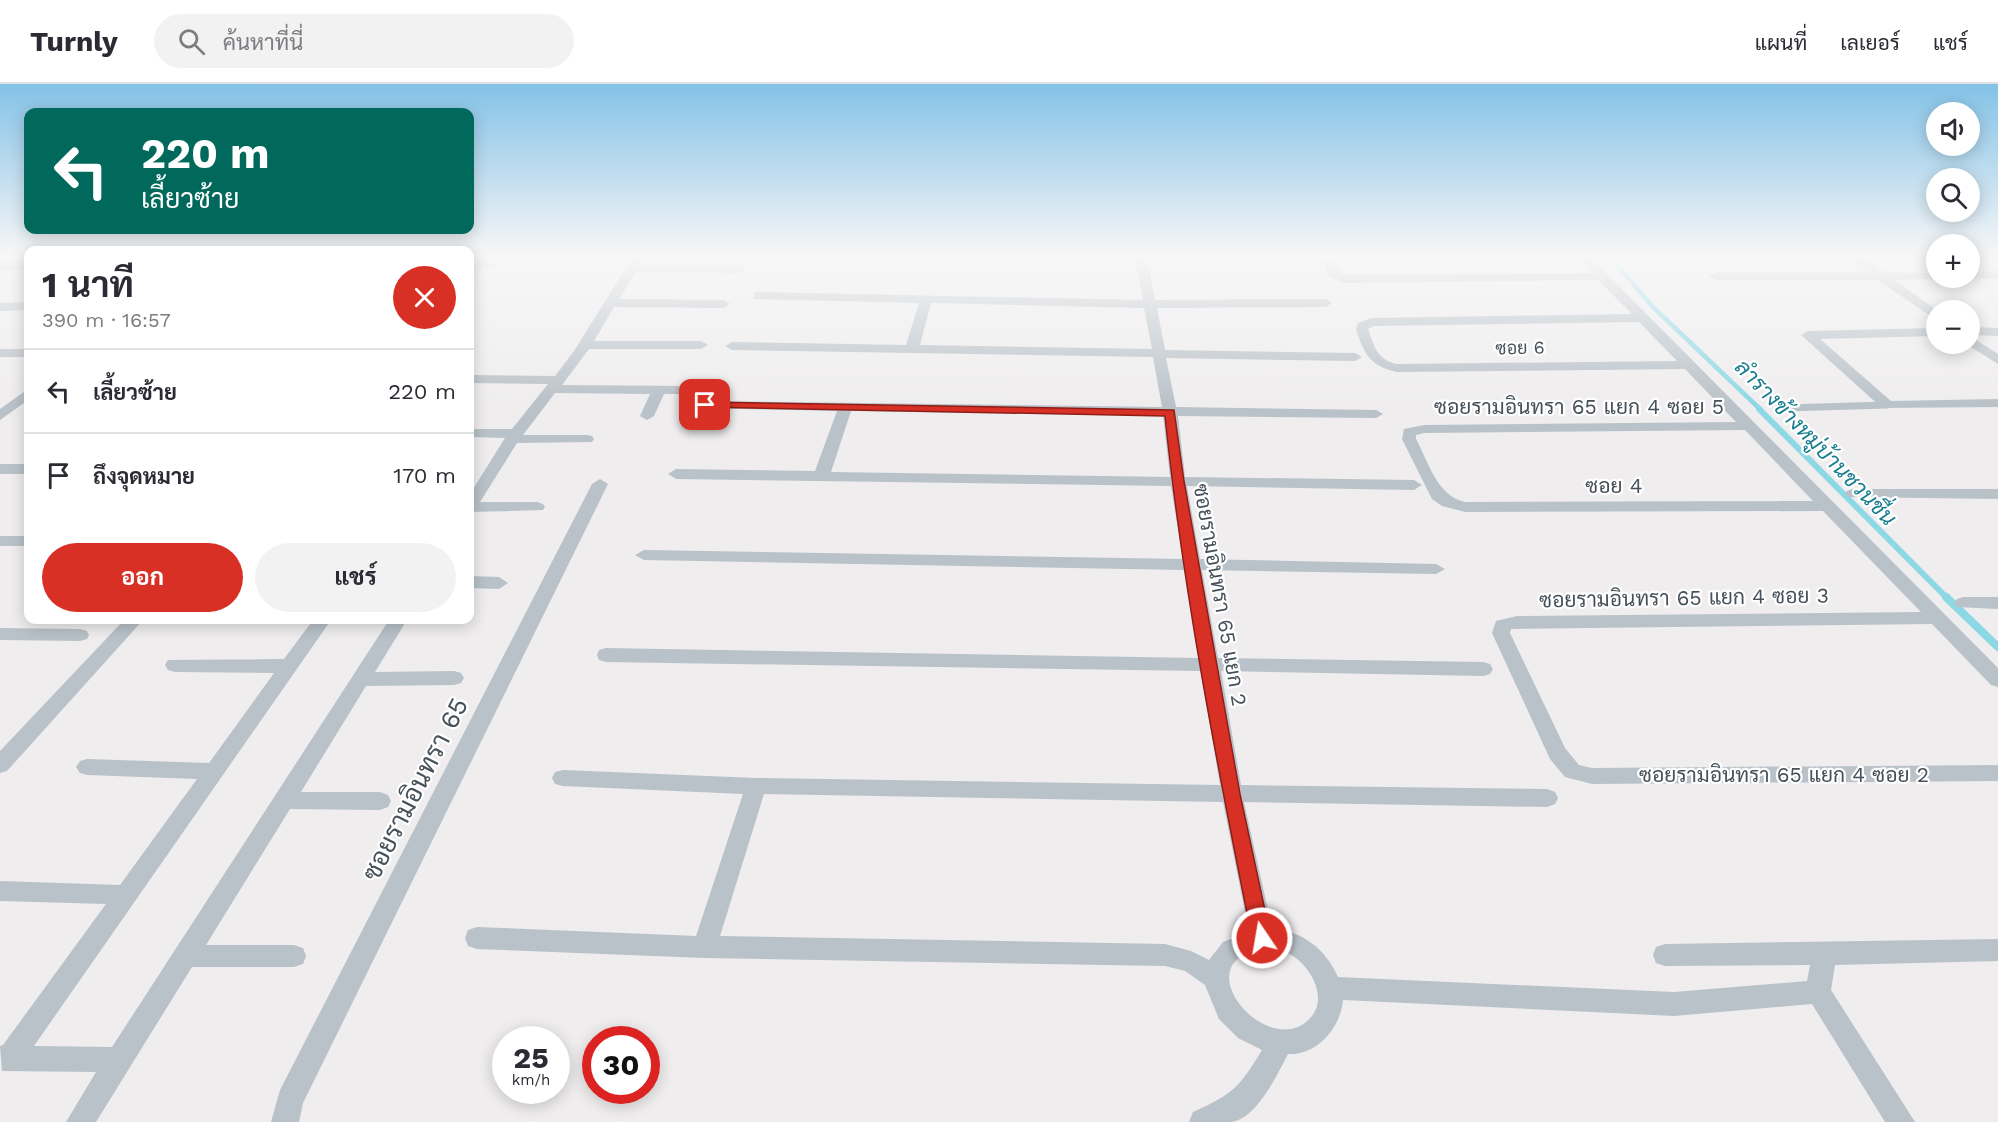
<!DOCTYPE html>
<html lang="th">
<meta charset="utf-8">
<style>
body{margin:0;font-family:"Work Sans",Sarabun,sans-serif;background:#f2f2f3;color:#2b2b33;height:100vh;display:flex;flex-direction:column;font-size:22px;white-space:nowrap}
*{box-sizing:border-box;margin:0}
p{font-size:20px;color:#7c7c81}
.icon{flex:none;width:33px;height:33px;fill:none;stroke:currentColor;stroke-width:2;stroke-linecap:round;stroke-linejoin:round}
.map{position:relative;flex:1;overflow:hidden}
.sheet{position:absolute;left:24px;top:162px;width:450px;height:378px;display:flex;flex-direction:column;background:#fff;border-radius:12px;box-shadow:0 3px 15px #0003}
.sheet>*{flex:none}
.banner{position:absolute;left:24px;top:24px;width:450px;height:126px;border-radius:12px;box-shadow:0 3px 15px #0003;background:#00695c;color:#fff;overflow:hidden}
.buttons{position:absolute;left:1926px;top:18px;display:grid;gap:12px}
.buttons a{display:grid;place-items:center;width:54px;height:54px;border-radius:50%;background:#fff;box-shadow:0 3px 15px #0003;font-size:30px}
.speed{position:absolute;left:492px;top:942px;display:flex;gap:12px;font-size:30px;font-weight:700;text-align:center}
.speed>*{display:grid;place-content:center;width:78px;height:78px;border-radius:50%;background:#fff;box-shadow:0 3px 15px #0003;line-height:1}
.speed small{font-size:15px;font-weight:400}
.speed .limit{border:9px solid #d22;background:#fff;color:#111}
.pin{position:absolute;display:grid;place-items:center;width:51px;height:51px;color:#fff;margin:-26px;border-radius:12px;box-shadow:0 3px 9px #0006}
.me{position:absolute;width:66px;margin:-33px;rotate:348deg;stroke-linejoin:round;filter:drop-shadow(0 0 4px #0008)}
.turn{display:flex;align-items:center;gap:21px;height:126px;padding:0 18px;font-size:27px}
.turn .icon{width:78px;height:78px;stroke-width:2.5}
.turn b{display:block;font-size:42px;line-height:51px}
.round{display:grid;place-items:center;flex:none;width:63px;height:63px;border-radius:32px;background:#f2f2f3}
.head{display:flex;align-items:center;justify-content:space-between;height:102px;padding:0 18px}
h1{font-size:36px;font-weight:700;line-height:45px}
.primary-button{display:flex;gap:12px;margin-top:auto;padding:12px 18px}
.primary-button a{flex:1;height:69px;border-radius:36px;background:#d93025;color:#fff;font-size:24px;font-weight:700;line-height:69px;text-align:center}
.primary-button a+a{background:#f2f2f3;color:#2b2b33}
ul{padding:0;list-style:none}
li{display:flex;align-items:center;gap:18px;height:84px;padding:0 18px;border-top:2px solid #e1e1e2}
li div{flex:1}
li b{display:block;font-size:22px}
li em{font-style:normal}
header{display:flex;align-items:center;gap:36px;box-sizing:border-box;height:84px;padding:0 30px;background:#fff;border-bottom:2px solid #e1e1e2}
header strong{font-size:28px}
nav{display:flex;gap:33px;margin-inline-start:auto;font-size:21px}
.search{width:420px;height:54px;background:#f2f2f3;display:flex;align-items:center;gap:15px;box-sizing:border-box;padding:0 21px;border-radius:33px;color:#7c7c81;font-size:22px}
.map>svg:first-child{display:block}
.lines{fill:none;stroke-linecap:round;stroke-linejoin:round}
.stream-far2{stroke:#8dd8e5;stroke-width:4.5}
.stream-far1{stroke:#8dd8e5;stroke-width:6}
.stream{stroke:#8dd8e5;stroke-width:8}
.service{stroke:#b9c2c9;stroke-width:7}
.minor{fill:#b9c2c9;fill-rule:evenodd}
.route{fill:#d93025;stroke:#8d1f18;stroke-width:1.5}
.labels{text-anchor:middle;stroke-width:4.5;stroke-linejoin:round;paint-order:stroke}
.far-street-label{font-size:18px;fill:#465159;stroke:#fff}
.street-label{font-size:21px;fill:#465159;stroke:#fff}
.water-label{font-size:22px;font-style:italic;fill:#167d8e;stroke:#fff}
.near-street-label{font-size:26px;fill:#465159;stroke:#fff}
</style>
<header>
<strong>Turnly</strong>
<div class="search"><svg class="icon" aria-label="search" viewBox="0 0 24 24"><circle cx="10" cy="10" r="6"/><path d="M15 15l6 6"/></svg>ค้นหาที่นี่</div>
<nav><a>แผนที่</a><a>เลเยอร์</a><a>แชร์</a></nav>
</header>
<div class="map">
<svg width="1998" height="1038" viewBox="0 0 1998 1038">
<rect width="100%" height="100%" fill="#efeded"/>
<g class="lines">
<path class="stream-far2" d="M 1611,174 L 1652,222 L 1761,326"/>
<path class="stream-far1" d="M 1759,325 L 1947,514"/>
<path class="stream" d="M 1946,513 L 1998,563"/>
<path class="service" d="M 1785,324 L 1887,321"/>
<path class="minor" d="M 632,174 L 644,174 L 640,181 L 740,181 L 746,185 L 740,189 L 636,188 L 619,215 L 724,216 L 730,220 L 724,224 L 614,223 L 594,257 L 701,257 L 708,261 L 701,265 L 589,265 L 562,301 L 687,302 L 694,306 L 687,310 L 664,310 L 654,332 L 647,336 L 640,332 L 650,310 L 555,309 L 523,351 L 587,351 L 592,352 L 594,355 L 592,358 L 517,359 L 480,418 L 537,418 L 543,420 L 545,423 L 543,426 L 470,428 L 470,410 L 505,354 L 470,353 L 470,345 L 512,345 L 548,300 L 470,299 L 470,291 L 555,292 L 574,267 Z
M 1135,174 L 1147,174 L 1155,216 L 1326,215 L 1332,219 L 1326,223 L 1157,224 L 1165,266 L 1355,269 L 1362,273 L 1355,277 L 1166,274 L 1176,323 L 1376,326 L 1383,330 L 1376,334 L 1178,332 L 1185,393 L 1414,396 L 1422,401 L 1414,406 L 1187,402 L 1200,475 L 1436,480 L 1445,485 L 1436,490 L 1202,486 L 1218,574 L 1483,578 L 1490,580 L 1493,585 L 1490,590 L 1483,592 L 1221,587 L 1241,701 L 1547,705 L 1555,708 L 1558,714 L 1555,720 L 1547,723 L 1244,718 L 1272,844 C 1303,848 1325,864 1338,893 L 1674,908 L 1807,897 L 1810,881 L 1665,882 L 1656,879 L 1653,871 L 1656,863 L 1665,860 L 1998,855 L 1998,877 L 1835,881 L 1831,906 L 1915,1038 L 1885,1038 L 1812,920 L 1674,932 L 1343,916 C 1341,943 1317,972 1288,970 C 1277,991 1257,1034 1232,1038 C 1219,1038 1203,1038 1189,1038 L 1193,1028 C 1233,1010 1239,1004 1262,966 L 1238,954 L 1219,935 L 1205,901 L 1185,887 L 1165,882 L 705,874 L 477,865 L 468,862 L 465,854 L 468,846 L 477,843 L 696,852 L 743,710 L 563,702 L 555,700 L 552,694 L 555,688 L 563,686 L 756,694 L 1220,701 L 1201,587 L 606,578 L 599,576 L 597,571 L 599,566 L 606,564 L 1199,574 L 1185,486 L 644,476 L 635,471 L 644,466 L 1183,475 L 1171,402 L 676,395 L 668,390 L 676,385 L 815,387 L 837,327 L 700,324 L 700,318 L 705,317 L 1162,323 L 1153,273 L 732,266 L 725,262 L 732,258 L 906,261 L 919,219 L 754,215 L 754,209 L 758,208 L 1143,216 ZM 931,219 L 1144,224 L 1152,265 L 920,261 ZM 851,327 L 1163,331 L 1170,393 L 831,388 ZM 764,710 L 1223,718 L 1249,848 L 1223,858 L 1209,876 L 1191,867 L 1165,860 L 720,852 ZM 1262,865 C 1270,865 1278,865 1285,868 C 1307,876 1329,911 1312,932 C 1277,976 1201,901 1240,873 C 1246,869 1256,867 1262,865 Z
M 1248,174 L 1318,174 L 1319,175 L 1313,178 L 1254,177 Z
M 1321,174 L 1333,174 L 1338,187 L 1346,191 L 1592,189 L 1578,174 L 1591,174 L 1998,584 L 1998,603 L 1991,601 L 1932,540 L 1511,545 L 1510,549 L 1565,664 L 1579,681 L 1592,684 L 1998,681 L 1998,697 L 1592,700 L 1565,693 L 1550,675 L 1492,549 L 1496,537 L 1517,532 L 1921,528 L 1823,427 L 1465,428 L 1442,422 L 1432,415 L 1402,355 L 1404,345 L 1424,341 L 1736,338 L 1685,285 L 1397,288 C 1370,282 1364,270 1356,245 L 1358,239 L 1371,234 L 1632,230 L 1598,196 L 1344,199 L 1329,192 ZM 1639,238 L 1677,277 L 1397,280 C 1377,276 1374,262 1368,245 L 1373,242 ZM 1745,346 L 1813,417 L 1465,418 C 1437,412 1429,379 1416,355 L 1416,351 L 1424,349 Z
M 1850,174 L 1864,174 L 1884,188 L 1936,189 L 1936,194 L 1940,195 L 1894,196 L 1937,226 L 1936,236 L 1878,196 L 1715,196 L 1709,192 L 1715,188 L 1868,188 Z
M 490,177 L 496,181 L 494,183 L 470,184 L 470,178 Z
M 0,178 L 28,178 L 28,185 L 0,186 Z
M 1970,187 L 1998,187 L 1998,195 L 1966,194 L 1970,194 Z
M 28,218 L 28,226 L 0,227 L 0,219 Z
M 1970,243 L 1998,244 L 1998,252 L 1970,251 Z
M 1936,244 L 1936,252 L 1820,255 L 1891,317 L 1998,315 L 1998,323 L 1882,324 L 1801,251 L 1808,247 Z
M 1970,252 L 1998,270 L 1998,280 L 1966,260 L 1970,260 Z
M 0,265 L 28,265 L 28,273 L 0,273 Z
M 28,305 L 28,316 L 0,336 L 0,325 Z
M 0,380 L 28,380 L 28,390 L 0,390 Z
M 600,395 L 608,400 L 303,1019 L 299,1038 L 271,1038 L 280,1006 L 592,400 Z
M 1853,405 L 1998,405 L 1998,415 L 1847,413 L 1845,410 L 1847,407 Z
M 0,452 L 28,452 L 28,462 L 0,462 Z
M 470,492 L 499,493 L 508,499 L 499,505 L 470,504 Z
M 1963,513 L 1998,513 L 1998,525 L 1957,523 L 1954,519 L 1957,515 Z
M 124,536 L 143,536 L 7,687 L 0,689 L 0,667 Z
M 313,536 L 331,536 L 34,962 L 112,963 L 389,536 L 407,536 L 375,588 L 454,587 L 461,589 L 464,594 L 461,599 L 454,601 L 366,602 L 301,708 L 380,708 L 388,711 L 391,717 L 388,723 L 380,726 L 290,725 L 206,861 L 294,861 L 303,864 L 306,872 L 303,880 L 294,883 L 192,883 L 96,1038 L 66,1038 L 96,988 L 2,987 L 0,962 L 3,961 L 106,820 L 0,817 L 0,797 L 120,801 L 197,695 L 87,691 L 80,689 L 76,683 L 80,677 L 87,675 L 209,679 L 274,589 L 175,588 L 168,586 L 165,581 L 168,576 L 284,575 Z
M 0,544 L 80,545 L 87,547 L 89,551 L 87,555 L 80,557 L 0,556 Z"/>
</g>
<linearGradient id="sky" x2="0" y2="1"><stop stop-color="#83c2e7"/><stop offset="0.54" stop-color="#f8f7f7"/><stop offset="1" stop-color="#f8f7f7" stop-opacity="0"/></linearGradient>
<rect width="1998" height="320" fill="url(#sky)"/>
<path class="route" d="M 705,318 L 1174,326 L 1184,397 L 1240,710 L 1271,854 L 1268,859 L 1262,862 L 1255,859 L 1252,854 C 1217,681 1183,507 1165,332 L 701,323 L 699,321 Z"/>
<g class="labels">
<g class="far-street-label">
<text transform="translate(1520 264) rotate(-1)" y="6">ซอย 6</text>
</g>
<g class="street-label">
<text x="1579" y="330">ซอยรามอินทรา 65 แยก 4 ซอย 5</text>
<text x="1614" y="409">ซอย 4</text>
<text transform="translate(1220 511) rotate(80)" y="7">ซอยรามอินทรา 65 แยก 2</text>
<text transform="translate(1684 514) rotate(-1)" y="7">ซอยรามอินทรา 65 แยก 4 ซอย 3</text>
<text x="1784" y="698">ซอยรามอินทรา 65 แยก 4 ซอย 2</text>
</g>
<g class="water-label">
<text transform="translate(1816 358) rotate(46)" y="8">ลำรางข้างหมู่บ้านชวนชื่น</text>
</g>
<g class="near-street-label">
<text transform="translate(415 705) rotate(-63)" y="9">ซอยรามอินทรา 65</text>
</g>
</g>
</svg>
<div class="buttons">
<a><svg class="icon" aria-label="sound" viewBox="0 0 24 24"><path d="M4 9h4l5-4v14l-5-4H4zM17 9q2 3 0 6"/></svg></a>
<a><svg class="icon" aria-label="search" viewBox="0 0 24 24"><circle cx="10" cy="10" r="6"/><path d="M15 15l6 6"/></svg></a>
<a>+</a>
<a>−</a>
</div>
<div class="speed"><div>25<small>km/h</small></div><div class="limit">30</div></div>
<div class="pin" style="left:705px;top:321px;background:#d93025"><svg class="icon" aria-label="arrive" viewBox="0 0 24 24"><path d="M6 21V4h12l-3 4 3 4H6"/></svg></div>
<svg class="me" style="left:1262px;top:854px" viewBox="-20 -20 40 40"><circle r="17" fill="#d93025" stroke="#fff" stroke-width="3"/><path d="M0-11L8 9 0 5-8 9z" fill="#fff"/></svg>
<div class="banner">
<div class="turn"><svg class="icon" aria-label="left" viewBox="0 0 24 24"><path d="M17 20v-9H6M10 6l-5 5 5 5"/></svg><div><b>220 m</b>เลี้ยวซ้าย</div></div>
</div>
<section class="sheet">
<div class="head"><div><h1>1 นาที</h1><p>390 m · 16:57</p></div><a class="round" style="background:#d93025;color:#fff"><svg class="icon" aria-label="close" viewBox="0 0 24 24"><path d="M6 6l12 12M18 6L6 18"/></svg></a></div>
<ul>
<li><svg class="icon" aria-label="left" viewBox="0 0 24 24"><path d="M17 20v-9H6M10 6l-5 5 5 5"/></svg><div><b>เลี้ยวซ้าย</b></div><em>220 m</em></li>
<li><svg class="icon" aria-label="arrive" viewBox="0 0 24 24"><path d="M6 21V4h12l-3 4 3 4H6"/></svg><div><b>ถึงจุดหมาย</b></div><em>170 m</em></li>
</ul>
<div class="primary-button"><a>ออก</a><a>แชร์</a></div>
</section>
</div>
